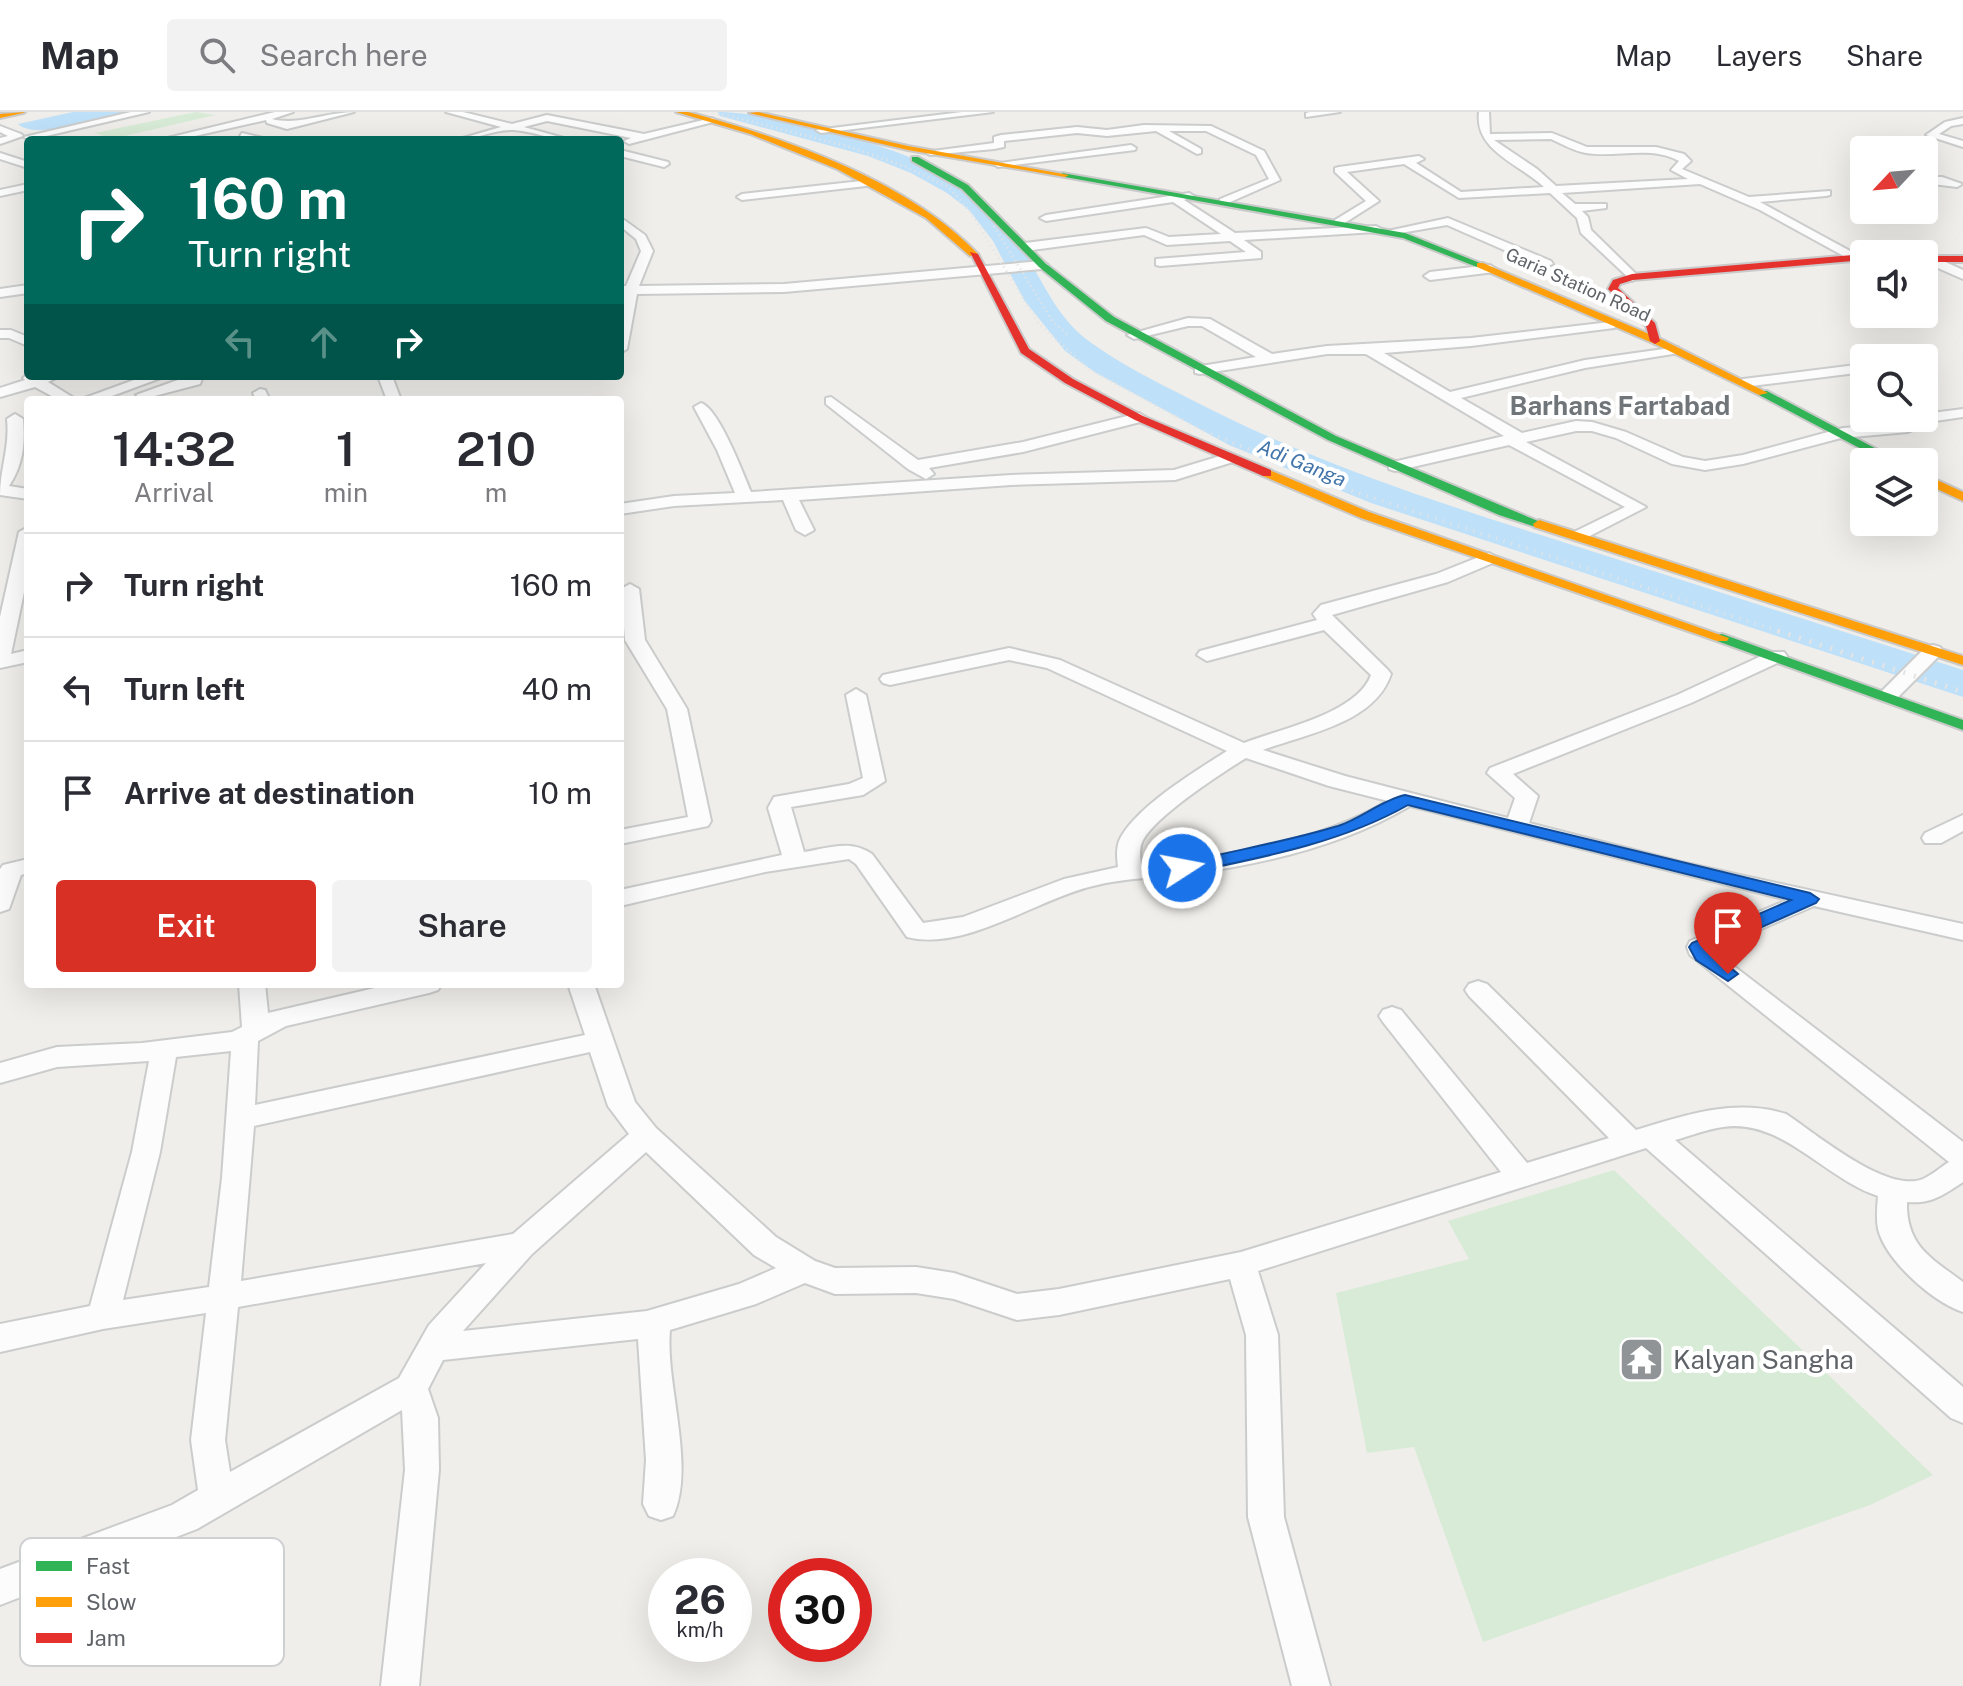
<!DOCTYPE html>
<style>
body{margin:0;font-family:"Public Sans",sans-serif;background:#f2f2f3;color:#2b2b33;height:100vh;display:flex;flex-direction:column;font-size:30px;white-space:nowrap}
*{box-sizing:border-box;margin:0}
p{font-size:26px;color:#7c7c81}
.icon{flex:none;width:44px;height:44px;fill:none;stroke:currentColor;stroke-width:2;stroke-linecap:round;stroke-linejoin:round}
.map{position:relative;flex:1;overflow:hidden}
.details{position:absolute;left:24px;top:284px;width:600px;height:592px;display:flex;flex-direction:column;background:#fff;border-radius:8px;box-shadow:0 8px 32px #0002}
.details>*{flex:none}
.top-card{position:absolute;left:24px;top:24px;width:600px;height:244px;border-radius:8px;box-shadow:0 8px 32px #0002;background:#00695c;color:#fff;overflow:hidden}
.needle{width:52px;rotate:244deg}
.buttons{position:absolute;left:1850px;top:24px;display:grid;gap:16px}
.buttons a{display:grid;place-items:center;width:88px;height:88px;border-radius:8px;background:#fff;box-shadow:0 8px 32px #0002;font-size:40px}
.speed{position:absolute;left:648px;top:1446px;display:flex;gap:16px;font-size:40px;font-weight:700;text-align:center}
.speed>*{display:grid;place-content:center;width:104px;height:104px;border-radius:50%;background:#fff;box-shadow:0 8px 32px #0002;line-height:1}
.speed small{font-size:20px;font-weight:400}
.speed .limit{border:12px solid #d22;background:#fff;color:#111}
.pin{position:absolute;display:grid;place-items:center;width:68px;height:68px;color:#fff;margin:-82px -34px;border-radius:50% 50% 50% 0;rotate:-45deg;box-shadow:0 0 8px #0007}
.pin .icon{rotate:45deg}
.me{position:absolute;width:88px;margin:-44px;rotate:79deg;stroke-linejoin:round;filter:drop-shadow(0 0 6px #0008)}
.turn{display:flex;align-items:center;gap:28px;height:168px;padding:0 32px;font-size:36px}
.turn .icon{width:104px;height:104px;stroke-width:2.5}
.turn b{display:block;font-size:56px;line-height:68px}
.lanes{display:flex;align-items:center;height:76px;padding:0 32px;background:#0003;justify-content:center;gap:40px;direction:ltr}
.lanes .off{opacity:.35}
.eta{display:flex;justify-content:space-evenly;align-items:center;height:136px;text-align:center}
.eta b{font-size:48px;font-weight:600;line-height:56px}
.primary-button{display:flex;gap:16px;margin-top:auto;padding:16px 32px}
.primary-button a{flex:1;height:92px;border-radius:8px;background:#d93025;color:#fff;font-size:32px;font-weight:600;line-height:92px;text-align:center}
.primary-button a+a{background:#f2f2f3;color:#2b2b33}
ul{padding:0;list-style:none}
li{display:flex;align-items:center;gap:24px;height:104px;padding:0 32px;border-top:2px solid #e1e1e2}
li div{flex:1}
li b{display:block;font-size:30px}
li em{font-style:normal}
header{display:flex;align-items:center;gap:48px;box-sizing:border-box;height:112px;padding:0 40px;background:#fff;border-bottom:2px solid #e1e1e2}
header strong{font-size:38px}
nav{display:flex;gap:44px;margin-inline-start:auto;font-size:28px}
.search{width:560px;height:72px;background:#f2f2f3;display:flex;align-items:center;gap:20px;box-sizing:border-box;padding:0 28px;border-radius:8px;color:#7c7c81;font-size:30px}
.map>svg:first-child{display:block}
.green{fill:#d8ebd6}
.water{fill:#bfe0f9}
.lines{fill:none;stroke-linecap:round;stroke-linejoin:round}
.river{fill:#bfe0f9;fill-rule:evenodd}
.street-casing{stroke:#cbcccc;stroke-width:4}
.fast-casing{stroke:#cacacb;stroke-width:4}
.slow-casing{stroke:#cacacb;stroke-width:4}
.jam-casing{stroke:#cacacb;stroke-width:4}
.street{fill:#fdfcfc;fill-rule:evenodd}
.fast{fill:#30b455;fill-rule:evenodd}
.slow{fill:#ff9f0a;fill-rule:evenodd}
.jam{fill:#e5322d;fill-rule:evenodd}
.rail-far2{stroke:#e4e4e4;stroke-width:3;stroke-dasharray:1 4;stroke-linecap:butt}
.rail-far1{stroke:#e4e4e4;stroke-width:4;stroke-dasharray:1 7;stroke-linecap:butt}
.rail{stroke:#e4e4e4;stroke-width:5;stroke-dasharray:2 9;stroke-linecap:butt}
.route{fill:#1a73e8;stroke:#114b97;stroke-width:2}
.labels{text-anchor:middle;stroke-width:8;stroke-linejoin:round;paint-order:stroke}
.far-street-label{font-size:18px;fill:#5f6368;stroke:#fff}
.far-water-label{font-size:20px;font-style:italic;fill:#4174aa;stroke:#fff}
.far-district-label{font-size:26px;font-weight:bold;fill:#70757a;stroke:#fff}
.near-poi-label{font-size:26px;fill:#5f6368;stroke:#fff;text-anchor:start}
.key{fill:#fff;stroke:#cfd0d2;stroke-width:2}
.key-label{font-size:22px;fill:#5f6368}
</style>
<header>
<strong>Map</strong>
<div class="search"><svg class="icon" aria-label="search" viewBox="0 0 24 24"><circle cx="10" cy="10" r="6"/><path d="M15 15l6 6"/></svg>Search here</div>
<nav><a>Map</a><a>Layers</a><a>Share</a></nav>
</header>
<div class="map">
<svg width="1963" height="1574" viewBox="0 0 1963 1574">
<rect width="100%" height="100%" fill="#efeeea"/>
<path class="green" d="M 196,0 L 215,3 L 112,27 L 95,21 Z
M 1614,1058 L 1933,1363 L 1870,1393 L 1483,1530 L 1414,1335 L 1367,1341 L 1336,1181 L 1469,1147 L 1448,1109 Z"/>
<path class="water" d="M 73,0 L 135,0 C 111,5 34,29 18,12 Z"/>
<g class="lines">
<path class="river" d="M 717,0 C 779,0 913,38 965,72 C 984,86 999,103 1013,123 C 1039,158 1053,204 1090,230 C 1121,252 1154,269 1188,286 C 1301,345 1420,385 1541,423 C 1682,468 1822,513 1963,558 L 1963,585 L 1371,391 L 1229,333 L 1096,261 L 1065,239 L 1024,188 L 993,129 L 969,98 L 947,81 L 911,61 L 868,44 L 720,4 Z"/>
<defs>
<path id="street" d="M 131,0 L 149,0 L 29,28 L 24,25 Z
M 275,0 L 293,0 L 272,7 C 299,14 326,0 354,0 L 287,17 L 267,11 L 266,8 L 177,28 L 159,28 Z
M 446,0 L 463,0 L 512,12 L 547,3 L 644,22 L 712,6 L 717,9 L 629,32 L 624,29 L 631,26 L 547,9 L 524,15 L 571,28 C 551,28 533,19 513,18 C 495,17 475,28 456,28 L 501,15 Z
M 962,0 L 993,0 L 821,21 L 816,18 Z
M 1310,0 L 1340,0 L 1306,5 L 1306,1 Z
M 1479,0 L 1489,0 L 1490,22 L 1552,21 L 1587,35 L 1656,35 L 1684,42 L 1691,49 L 1682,57 L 1749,85 L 1830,79 L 1830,83 L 1826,84 L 1760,90 L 1861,145 L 1851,148 L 1760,98 L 1700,72 L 1562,81 L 1575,92 L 1606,92 L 1606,96 L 1582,99 L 1588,105 L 1591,118 L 1636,162 L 1638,165 L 1632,169 L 1581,121 L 1577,106 L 1550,81 L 1459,86 L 1404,52 L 1347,60 L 1379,89 L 1343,112 L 1335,112 L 1335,108 L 1366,89 L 1335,60 L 1335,56 L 1339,55 L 1419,44 L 1424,47 L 1416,51 L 1461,80 L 1544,75 C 1520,52 1474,39 1479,0 ZM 1551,27 C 1562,32 1574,39 1586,41 C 1616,46 1651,33 1679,49 L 1671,58 L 1688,67 L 1556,74 L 1537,57 L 1494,28 Z
M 1963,6 L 1963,12 L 1951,14 L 1939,22 L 1963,29 L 1963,35 L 1926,23 L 1945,10 Z
M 1144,13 L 1211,14 L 1264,39 L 1280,68 L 1228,91 L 1220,91 L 1220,87 L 1269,67 L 1256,43 L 1206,19 L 1169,19 L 1201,37 L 1201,41 L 1197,42 L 1156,19 L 1107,24 L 1077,21 L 1004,29 L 1004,35 L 994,37 L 930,43 L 925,40 L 994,31 L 994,25 L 1001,23 L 1077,15 L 1107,18 Z
M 0,14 L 21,22 L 23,24 L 0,32 L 0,26 L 8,24 L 0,20 Z
M 242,21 L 263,26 L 264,28 L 239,26 Z
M 1131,33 L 1136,36 L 1135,38 L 998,55 L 993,52 Z
M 620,38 L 668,50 L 669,52 L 664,55 L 620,44 Z
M 0,41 L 28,50 L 28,56 L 0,47 Z
M 1924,65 L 1942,65 L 1962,72 L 1957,75 L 1924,71 Z
M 871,68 L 876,71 L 875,73 L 742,88 L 737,85 L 742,82 Z
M 28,72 L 28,78 L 0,84 L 0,78 Z
M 1189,81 L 1194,84 L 1184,88 L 1235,121 L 1376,114 L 1382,117 L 1376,120 L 1244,128 L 1261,140 L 1261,146 L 1160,154 L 1156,153 L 1156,147 L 1246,140 L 1230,129 L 1167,133 L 1144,123 L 1025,139 L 1019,135 L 1025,131 L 1146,116 L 1169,125 L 1221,122 L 1173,90 L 1046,109 L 1040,106 L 1046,103 Z
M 620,105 L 645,123 L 653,139 L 639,174 L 784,172 L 1042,149 L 1048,153 L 1042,157 L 784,180 L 637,182 L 627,237 L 620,241 L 620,202 L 624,182 L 620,182 L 620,174 L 626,174 L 641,139 L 636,127 L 620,114 Z
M 1448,106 L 1551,149 L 1553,152 L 1543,155 L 1447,113 L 1389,123 L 1383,120 Z
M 1924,144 L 1932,144 L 1963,158 L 1963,167 L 1924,150 Z
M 1490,153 L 1496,157 L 1494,160 L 1430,168 L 1424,164 L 1430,160 Z
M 28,173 L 28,181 L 0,185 L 0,177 Z
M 1188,206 L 1210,207 L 1272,242 L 1327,234 L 1471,226 L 1619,209 L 1621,212 L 1614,216 L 1471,234 L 1384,241 L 1450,280 L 1585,248 L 1678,235 L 1678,241 L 1673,242 L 1585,256 L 1461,286 L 1522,321 L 1576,309 L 1592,310 L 1626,320 L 1683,345 L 1705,349 L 1743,343 L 1843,316 L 1897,312 L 1898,306 L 1924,306 L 1924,302 L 1963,297 L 1963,305 L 1914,312 L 1913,318 L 1908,320 L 1841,326 L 1743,352 L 1705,358 L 1672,352 L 1616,326 L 1592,319 L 1576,319 L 1526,330 L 1646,395 L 1580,429 L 1574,428 L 1571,424 L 1574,420 L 1625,395 L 1509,333 L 1395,359 L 1389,357 L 1389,351 L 1504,324 L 1366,242 L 1327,242 L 1200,262 L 1195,261 L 1195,255 L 1256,245 L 1202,214 L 1188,214 L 1134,227 L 1127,223 Z
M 0,218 L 11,218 L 28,225 L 28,234 L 9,226 L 0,226 Z
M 1864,252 L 1864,260 L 1743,275 L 1736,271 L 1743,267 Z
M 28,262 L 60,264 L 48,270 L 77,288 L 59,288 L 35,275 L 0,285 L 0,276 L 25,268 L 23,266 Z
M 145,264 L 166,264 L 101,288 L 79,288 Z
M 189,264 L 203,264 L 200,272 L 143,287 L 136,283 Z
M 378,264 L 392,264 L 401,288 L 387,288 Z
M 260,277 L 265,278 L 270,288 L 256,288 L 253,281 Z
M 831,285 L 918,348 L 1023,330 L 1139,301 L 1147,306 L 1144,309 L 1023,340 L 929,356 L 934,362 L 926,367 L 908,357 L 826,292 L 826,286 Z
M 701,291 C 719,297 743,361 751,380 L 1011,363 L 1174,358 L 1230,341 L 1238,346 L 1236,349 L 1175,368 L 1011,373 L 799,388 L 814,418 L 805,423 L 796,418 L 783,388 L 674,394 L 620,402 L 620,392 L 674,384 L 735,381 L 717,338 L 694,295 Z
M 15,302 L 23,307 C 25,333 23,353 9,374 L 28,377 L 28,387 L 0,383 C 0,357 10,334 7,307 Z
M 28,415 L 28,461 L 11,542 L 28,538 L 28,550 L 0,556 L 0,505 L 19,420 Z
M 1489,441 L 1498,446 L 1495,450 L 1448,470 L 1332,503 L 1388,558 L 1391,562 C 1375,611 1306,622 1263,638 L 1345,664 L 1508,706 L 1515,686 L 1487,661 L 1490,656 L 1677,583 L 1770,540 L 1784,540 L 1787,544 L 1784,548 L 1691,591 L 1513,662 L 1538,684 L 1529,711 L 1681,750 L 1963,812 L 1963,828 L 1814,794 L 1713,838 L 1963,1030 L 1963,1070 C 1943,1083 1932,1092 1907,1090 C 1906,1134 1931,1146 1963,1170 L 1963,1200 C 1933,1190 1886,1149 1878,1117 C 1876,1106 1877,1095 1878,1084 C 1825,1067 1782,1006 1723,1015 C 1707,1017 1690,1024 1675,1028 L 1963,1275 L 1963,1311 L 1951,1306 L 1646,1036 L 1258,1159 L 1278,1223 L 1284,1405 L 1330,1574 L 1292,1574 L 1248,1405 L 1246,1223 L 1230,1167 L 1059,1203 L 1017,1208 L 954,1187 L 916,1181 L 835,1182 L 805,1171 L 756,1192 L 670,1218 C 665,1271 696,1354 673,1404 L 661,1408 L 649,1404 L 643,1392 L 646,1348 L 638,1227 L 443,1248 L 428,1277 L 438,1306 L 439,1358 L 419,1574 L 381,1574 L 405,1358 L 402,1298 L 197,1417 L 0,1493 L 0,1457 L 172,1393 L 198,1378 L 191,1328 L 206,1201 L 103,1217 L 0,1240 L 0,1212 L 90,1194 L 132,1040 L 149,949 L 57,955 L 0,971 L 0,951 L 57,935 L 142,931 L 232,920 L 242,915 L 239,872 L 265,872 L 268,901 L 392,872 L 442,872 L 438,878 L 429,881 L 286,914 L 258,929 L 255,993 L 585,923 L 568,872 L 594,872 L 635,990 L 656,1016 L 776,1125 L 815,1149 L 835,1156 L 916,1155 L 954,1161 L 1017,1182 L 1059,1177 L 1241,1140 L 1501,1060 L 1383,910 L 1379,904 L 1383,898 L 1392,895 L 1401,898 L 1527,1051 L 1609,1026 L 1469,884 L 1465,878 L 1469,872 L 1478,869 L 1487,872 L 1636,1018 C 1685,1003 1735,986 1786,1002 C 1815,1021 1887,1082 1923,1067 C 1932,1063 1941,1055 1949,1050 L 1690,843 L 1687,835 L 1690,829 L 1787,788 L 1410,694 C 1346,732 1269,751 1196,761 C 1162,766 1126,765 1093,774 C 1037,787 965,840 907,825 L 856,752 L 849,747 L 765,760 L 620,794 L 620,778 L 782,743 L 768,696 L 774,685 L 849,672 L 863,666 L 846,583 L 856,577 L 866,583 L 885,669 L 863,683 L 791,695 L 804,740 C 828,736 851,727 872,742 L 923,811 L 963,805 L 1064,767 L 1118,755 C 1117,746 1116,738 1119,729 C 1134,696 1197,658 1227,639 L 1047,556 L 1009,548 L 890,573 L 883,571 L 880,567 L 883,563 L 1009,536 L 1060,548 L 1244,631 C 1279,617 1357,602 1371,563 L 1324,518 L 1207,549 L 1197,543 L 1200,539 L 1317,508 L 1313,502 L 1321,493 L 1436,462 ZM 1246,646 L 1329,674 L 1388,689 C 1315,732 1224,745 1141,752 C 1140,744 1139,735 1143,728 C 1157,703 1220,662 1246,646 ZM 231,939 L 222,1066 L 209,1175 L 123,1188 L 160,1040 L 176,945 ZM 590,940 L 608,994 L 629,1022 L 513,1122 L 241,1169 L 254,1014 ZM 646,1040 L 754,1143 L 776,1156 L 739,1172 L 647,1199 L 463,1219 L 532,1142 ZM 486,1151 L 429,1213 L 399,1266 L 230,1360 L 225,1328 L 238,1195 Z
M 630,472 L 639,477 L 645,528 L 687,597 L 711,709 L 708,714 L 620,732 L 620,718 L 688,705 L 667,597 L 625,528 L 621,477 Z
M 1933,533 L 1940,535 L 1943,539 L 1940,543 L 1895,588 L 1881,588 L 1878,584 L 1881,580 L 1926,535 Z
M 1963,703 L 1963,719 L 1941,731 L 1925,731 L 1922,726 L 1925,721 Z
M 28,747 L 28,761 L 21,763 L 9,797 L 0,800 L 0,757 L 3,753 Z"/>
<path id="fast" d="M 912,45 L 918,45 L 968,73 L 1045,151 L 1114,205 L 1336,324 L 1545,412 L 1539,416 L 1499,403 L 1328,328 L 1106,209 L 1039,155 L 962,77 L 912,49 Z
M 1062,61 L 1405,121 L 1485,153 L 1477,155 L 1403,126 L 1065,65 Z
M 1759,279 L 1767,279 L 1901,350 L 1886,350 L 1759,283 Z
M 1722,522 L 1963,608 L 1963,618 L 1717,529 L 1717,523 Z"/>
<path id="slow" d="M 25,0 L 23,1 L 0,6 L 0,2 Z
M 676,0 L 688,0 C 785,26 907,68 978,142 L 970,144 L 926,106 L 837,57 L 750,22 Z
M 758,0 L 908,34 L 1069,63 L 1065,65 L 908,38 L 749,1 Z
M 1477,151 L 1483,151 L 1663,228 L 1768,281 L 1759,283 L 1655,232 L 1477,155 Z
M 1267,357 L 1369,400 L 1729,526 L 1727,529 L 1717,529 L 1361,406 L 1263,364 L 1261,361 Z
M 1924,362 L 1963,380 L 1963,389 L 1924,371 Z
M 1539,408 L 1963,544 L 1963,553 L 1534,415 L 1533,412 Z"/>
<path id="jam" d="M 970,140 L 978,142 L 1029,237 L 1073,267 L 1143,304 L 1271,358 L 1271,364 L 1263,364 L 1135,308 L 1065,271 L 1021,241 Z
M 1864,142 L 1864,148 L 1633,168 L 1620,172 L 1618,176 L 1655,211 L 1660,229 L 1655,232 L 1650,229 L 1646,214 L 1608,177 L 1613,168 L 1632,162 Z
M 1924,144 L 1963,144 L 1963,150 L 1924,150 Z"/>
</defs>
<use href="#street" class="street-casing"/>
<use href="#fast" class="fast-casing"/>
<use href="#slow" class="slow-casing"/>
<use href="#jam" class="jam-casing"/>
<use href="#street" class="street"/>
<use href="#fast" class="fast"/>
<use href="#slow" class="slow"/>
<use href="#jam" class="jam"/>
<path class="rail-far2" d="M 713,0 L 850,35 L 906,55 L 950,76 L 973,104 L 1038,211 L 1087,256 L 1178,306
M 994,114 L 1053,210 L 1068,223"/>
<path class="rail-far1" d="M 1175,304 L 1201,318 L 1355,380 L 1784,521"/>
<path class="rail" d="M 1778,519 L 1963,580"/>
</g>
<path class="route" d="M 1405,683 L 1810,781 L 1819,787 L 1816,791 L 1710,838 L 1738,862 L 1728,869 L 1696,848 L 1689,835 L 1692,831 L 1791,788 L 1408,693 C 1339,732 1259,746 1182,762 L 1174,756 L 1176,753 C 1230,739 1285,730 1338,714 C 1362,706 1382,688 1405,683 Z"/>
<defs>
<symbol id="temple-square" viewBox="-11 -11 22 22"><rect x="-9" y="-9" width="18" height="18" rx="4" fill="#919496" stroke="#fff"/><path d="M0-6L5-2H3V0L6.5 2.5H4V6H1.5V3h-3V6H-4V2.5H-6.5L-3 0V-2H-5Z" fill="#fff"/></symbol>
</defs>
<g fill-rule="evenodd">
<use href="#temple-square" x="1616" y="1222" width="51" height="51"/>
</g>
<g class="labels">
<g class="far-street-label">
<text transform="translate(1578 173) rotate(24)" y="6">Garia Station Road</text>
</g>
<g class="far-water-label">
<text transform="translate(1302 351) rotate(22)" y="7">Adi Ganga</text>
</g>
<g class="far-district-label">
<text x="1620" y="303">Barhans Fartabad</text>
</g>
<g class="near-poi-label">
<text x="1673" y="1257">Kalyan Sangha</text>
</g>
</g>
<rect x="20" y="1426" width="264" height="128" rx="12" class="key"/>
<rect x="36" y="1449" width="36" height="10" fill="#30b455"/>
<rect x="36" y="1485" width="36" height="10" fill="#ff9f0a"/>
<rect x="36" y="1521" width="36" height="10" fill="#e5322d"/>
<g class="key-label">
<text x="86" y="1462">Fast</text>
<text x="86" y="1498">Slow</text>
<text x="86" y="1534">Jam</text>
</g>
</svg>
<div class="buttons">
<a><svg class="needle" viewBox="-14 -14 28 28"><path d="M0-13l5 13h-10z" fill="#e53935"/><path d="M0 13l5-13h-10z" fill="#7c7c81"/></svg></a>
<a><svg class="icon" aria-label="sound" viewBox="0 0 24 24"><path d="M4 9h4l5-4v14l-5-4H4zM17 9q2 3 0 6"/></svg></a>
<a><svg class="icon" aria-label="search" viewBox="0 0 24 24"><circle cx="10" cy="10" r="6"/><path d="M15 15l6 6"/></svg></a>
<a><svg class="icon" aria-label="layers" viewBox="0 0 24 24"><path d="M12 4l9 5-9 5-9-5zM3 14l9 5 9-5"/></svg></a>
</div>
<div class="speed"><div>26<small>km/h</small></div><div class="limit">30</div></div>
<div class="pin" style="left:1728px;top:862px;background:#d93025"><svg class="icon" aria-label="arrive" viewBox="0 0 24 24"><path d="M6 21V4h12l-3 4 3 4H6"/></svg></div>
<svg class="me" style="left:1182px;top:756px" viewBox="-20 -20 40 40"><circle r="17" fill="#1a73e8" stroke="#fff" stroke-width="3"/><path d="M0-11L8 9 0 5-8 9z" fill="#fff"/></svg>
<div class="top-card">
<div class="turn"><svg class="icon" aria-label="right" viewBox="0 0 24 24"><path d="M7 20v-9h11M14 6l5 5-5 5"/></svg><div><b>160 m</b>Turn right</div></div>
<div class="lanes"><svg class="icon off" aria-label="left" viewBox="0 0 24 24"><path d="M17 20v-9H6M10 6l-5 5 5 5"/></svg><svg class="icon off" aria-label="ahead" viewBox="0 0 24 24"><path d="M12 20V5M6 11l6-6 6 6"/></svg><svg class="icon" aria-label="right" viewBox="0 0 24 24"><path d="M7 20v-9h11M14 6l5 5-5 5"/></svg></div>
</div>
<section class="details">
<div class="eta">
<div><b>14:32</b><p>Arrival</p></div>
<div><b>1</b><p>min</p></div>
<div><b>210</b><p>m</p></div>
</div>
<ul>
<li><svg class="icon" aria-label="right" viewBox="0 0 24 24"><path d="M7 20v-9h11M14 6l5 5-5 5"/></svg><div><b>Turn right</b></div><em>160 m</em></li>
<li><svg class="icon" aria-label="left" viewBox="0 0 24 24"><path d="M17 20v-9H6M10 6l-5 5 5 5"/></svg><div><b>Turn left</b></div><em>40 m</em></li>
<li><svg class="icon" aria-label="arrive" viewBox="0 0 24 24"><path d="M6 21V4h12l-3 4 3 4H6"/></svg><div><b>Arrive at destination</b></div><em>10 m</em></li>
</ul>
<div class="primary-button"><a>Exit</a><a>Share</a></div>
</section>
</div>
